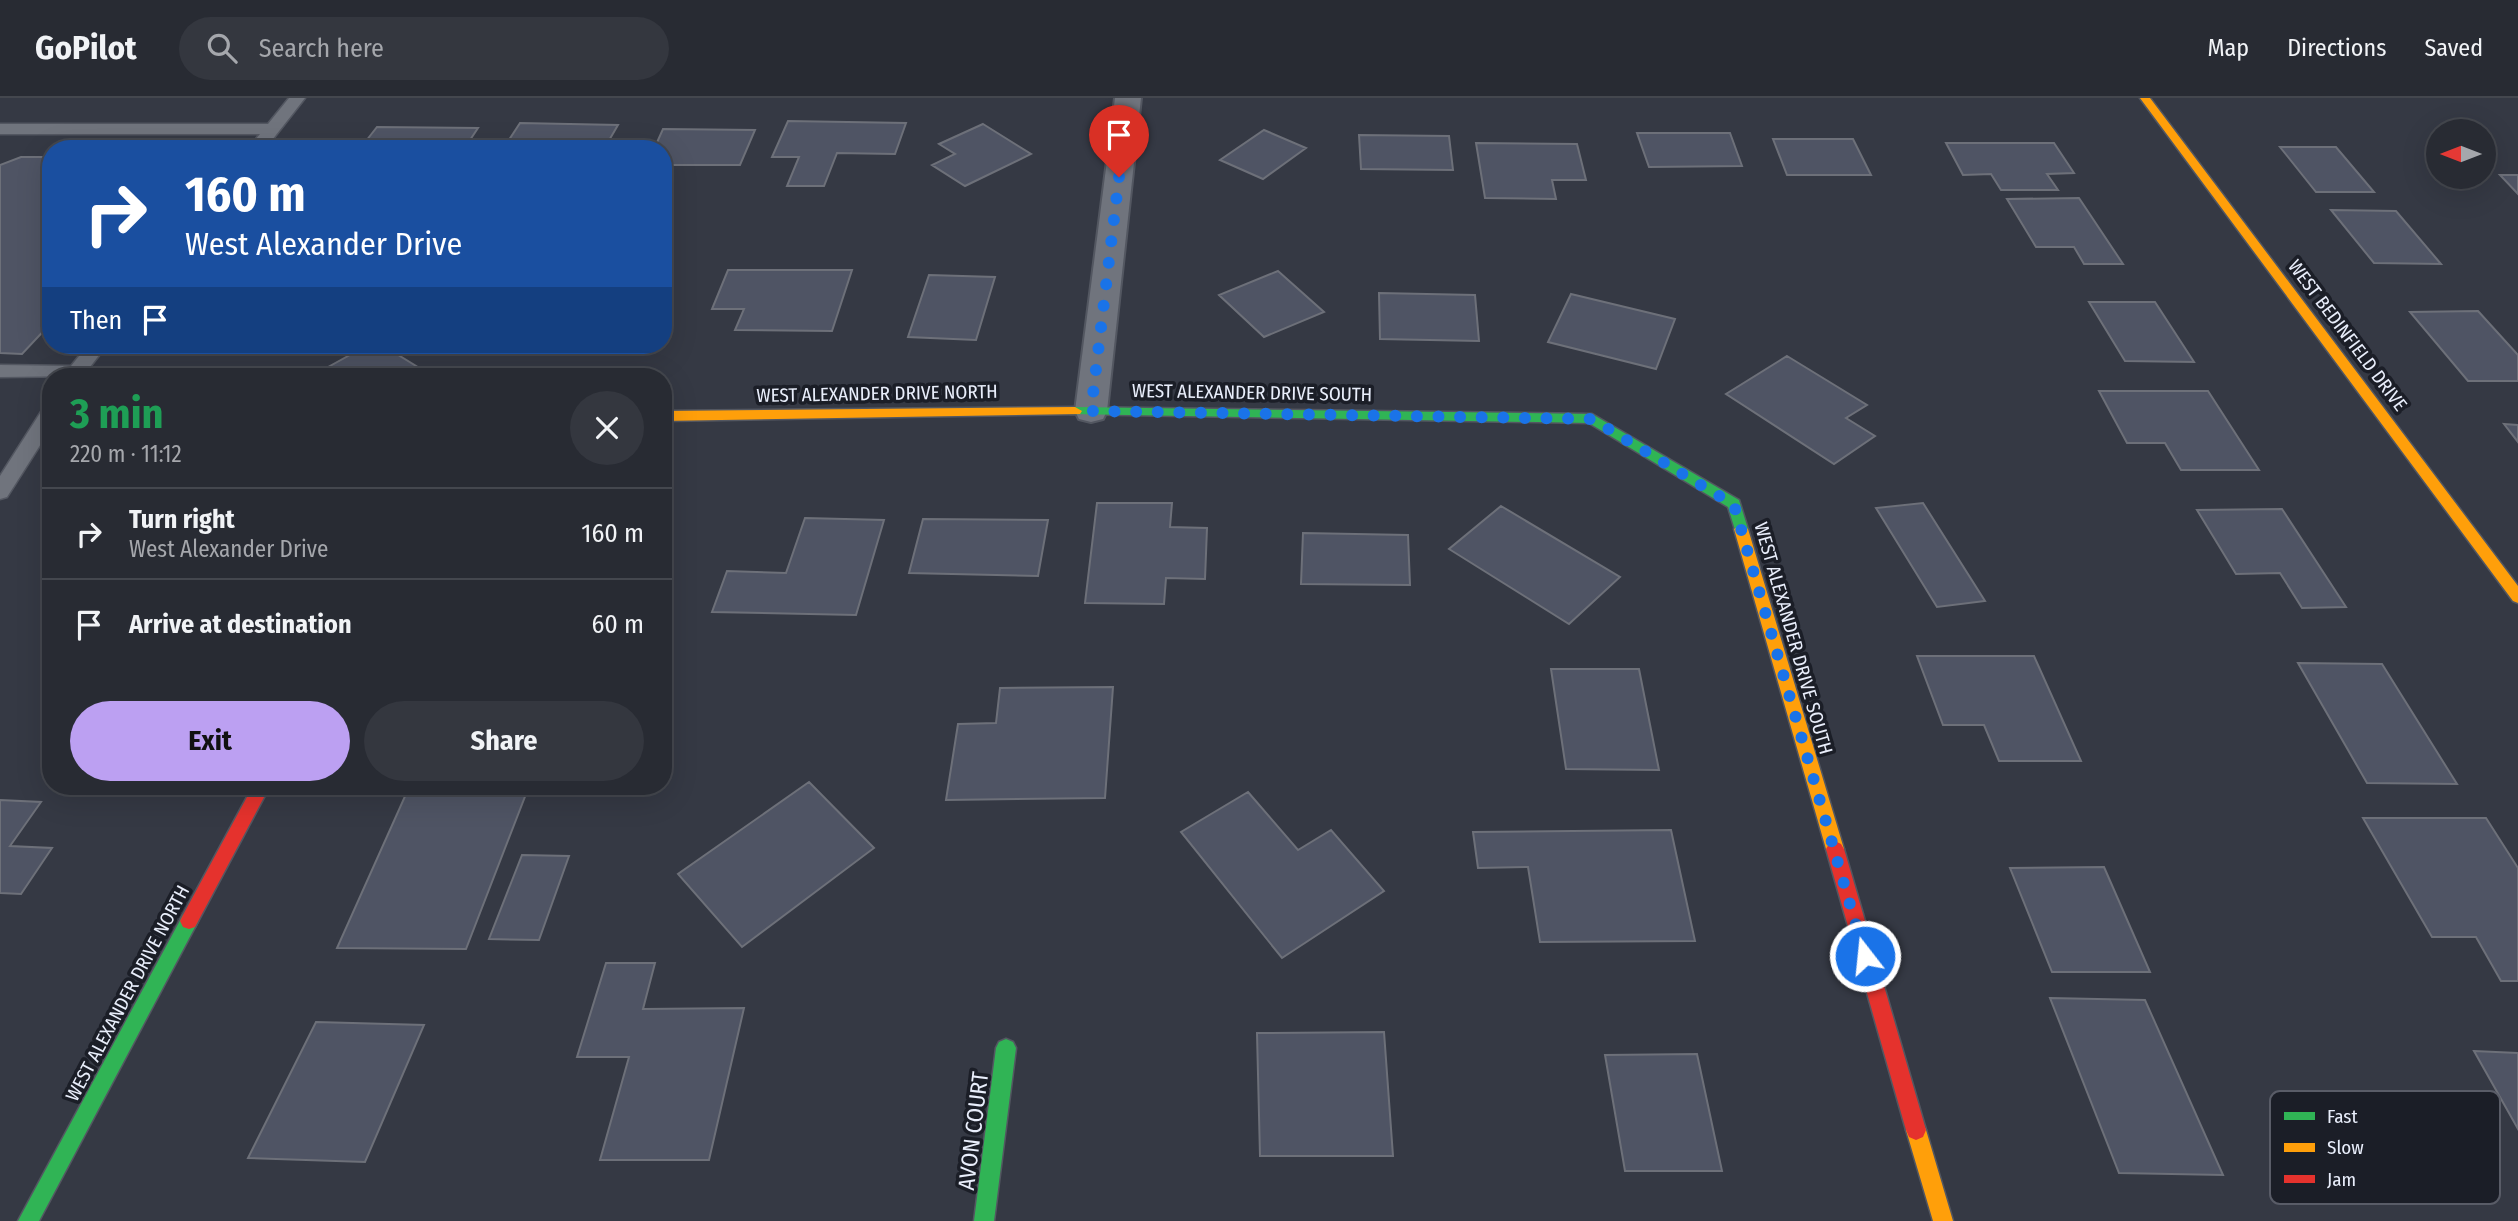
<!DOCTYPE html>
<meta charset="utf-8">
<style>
body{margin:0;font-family:"Fira Sans Condensed",sans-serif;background:#34373f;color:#f1f3f6;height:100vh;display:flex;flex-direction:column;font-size:26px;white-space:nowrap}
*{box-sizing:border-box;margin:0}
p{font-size:23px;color:#a5a7ac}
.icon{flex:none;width:38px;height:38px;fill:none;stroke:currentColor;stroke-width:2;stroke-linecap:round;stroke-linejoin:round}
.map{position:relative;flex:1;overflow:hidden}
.details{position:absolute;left:42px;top:270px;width:630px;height:427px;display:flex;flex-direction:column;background:#282b33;border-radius:28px;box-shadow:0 7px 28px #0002,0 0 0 2px #44474e}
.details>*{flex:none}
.hud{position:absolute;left:42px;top:42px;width:630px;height:214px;border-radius:28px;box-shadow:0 7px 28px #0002,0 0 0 2px #44474e;background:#1a4fa0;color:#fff;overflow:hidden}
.needle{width:46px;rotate:270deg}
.tools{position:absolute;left:2426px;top:21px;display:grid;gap:14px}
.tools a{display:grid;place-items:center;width:70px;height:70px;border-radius:50%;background:#282b33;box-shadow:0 7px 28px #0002,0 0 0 2px #44474e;font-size:35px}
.pin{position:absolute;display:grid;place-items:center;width:60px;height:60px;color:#fff;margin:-72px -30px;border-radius:50% 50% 50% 0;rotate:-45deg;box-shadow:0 0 7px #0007}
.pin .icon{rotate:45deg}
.me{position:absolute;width:77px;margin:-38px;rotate:344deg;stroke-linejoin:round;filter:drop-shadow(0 0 5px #0008)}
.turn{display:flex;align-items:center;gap:24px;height:147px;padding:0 28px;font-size:32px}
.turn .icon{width:91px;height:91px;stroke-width:2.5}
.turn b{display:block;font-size:49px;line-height:60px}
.then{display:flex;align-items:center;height:66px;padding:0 28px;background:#0003;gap:14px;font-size:26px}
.round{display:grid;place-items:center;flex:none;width:74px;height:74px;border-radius:37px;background:#34373f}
.summary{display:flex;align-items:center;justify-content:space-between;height:119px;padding:0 28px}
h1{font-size:42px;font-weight:700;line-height:52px;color:#1e9e55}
.primary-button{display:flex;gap:14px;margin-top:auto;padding:14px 28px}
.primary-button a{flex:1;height:80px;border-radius:42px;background:#bca0f2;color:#111;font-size:28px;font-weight:700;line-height:80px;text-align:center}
.primary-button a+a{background:#34373f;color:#f1f3f6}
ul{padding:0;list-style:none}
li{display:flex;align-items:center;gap:21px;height:91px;padding:0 28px;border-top:2px solid #44474e}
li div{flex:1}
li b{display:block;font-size:26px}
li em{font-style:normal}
header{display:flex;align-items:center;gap:42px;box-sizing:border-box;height:98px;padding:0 35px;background:#282b33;border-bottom:2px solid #44474e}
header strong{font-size:33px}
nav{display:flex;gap:38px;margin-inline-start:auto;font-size:24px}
.search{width:490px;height:63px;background:#34373f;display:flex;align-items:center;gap:18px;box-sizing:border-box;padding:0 24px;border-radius:38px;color:#a5a7ac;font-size:26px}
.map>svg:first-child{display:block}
.building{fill:#4f5464;stroke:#6d7079;stroke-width:2}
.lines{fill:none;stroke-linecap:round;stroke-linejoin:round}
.lane-casing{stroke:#535761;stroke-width:3}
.street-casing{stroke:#535761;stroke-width:4}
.fast-casing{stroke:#535761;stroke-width:3}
.slow-casing{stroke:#535761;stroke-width:3}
.jam-casing{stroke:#535761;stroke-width:3}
.lane{fill:#70747d;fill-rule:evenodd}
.street{fill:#70747d;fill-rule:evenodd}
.fast{fill:#30b455;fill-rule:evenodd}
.slow{fill:#ff9f0a;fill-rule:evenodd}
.jam{fill:#e5322d;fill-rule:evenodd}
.route{stroke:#1a73e8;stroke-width:12;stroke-dasharray:0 21.6}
.labels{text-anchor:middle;stroke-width:7;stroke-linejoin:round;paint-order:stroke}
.street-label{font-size:19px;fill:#e9eefb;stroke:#1b1e27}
.near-street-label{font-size:23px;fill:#e9eefb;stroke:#1b1e27}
.key{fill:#1b1e27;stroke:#595c67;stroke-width:2}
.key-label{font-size:19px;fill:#e9eefb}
</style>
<header>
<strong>GoPilot</strong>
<div class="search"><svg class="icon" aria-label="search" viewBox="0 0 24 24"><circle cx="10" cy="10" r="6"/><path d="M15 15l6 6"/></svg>Search here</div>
<nav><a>Map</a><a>Directions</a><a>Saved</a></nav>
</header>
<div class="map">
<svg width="2518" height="1123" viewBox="0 0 2518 1123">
<rect width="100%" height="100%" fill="#353944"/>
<path class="building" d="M 788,23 L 906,25 L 895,56 L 837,55 L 824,88 L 787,88 L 799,59 L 772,59 Z
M 520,25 L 618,27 L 604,51 L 503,51 Z
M 983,26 L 1031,56 L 965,88 L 932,67 L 955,56 L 939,46 Z
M 377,29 L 478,30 L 464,51 L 387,51 L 392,44 L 366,43 Z
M 663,31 L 755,32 L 740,67 L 663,67 L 663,51 L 654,51 Z
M 1264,32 L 1306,50 L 1263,81 L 1220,62 Z
M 1637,35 L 1730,35 L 1742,68 L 1649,69 Z
M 1359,37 L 1449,38 L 1453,72 L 1361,71 Z
M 1773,41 L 1853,41 L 1871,77 L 1787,77 Z
M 1476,45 L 1577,46 L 1586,82 L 1552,82 L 1556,101 L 1485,100 Z
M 1946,45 L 2054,45 L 2074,75 L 2047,76 L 2058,92 L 2001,92 L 1991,76 L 1963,77 Z
M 2280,49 L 2336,49 L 2374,94 L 2316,94 Z
M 21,59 L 51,59 L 51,225 L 22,256 L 0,255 L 0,67 Z
M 2500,77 L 2518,77 L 2518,96 Z
M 2079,100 L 2123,166 L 2084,166 L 2074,149 L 2036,149 L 2007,101 Z
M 2331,112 L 2396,113 L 2441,166 L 2374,165 Z
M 728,172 L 852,172 L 832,233 L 735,232 L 744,211 L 712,211 Z
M 1278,173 L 1324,214 L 1264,239 L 1219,197 Z
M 929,177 L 995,179 L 976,242 L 908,239 Z
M 1379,195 L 1475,197 L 1479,243 L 1380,241 Z
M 1571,196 L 1675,221 L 1656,271 L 1548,244 Z
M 2089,204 L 2155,204 L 2194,264 L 2125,263 Z
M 2478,213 L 2518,257 L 2518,283 L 2468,283 L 2410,214 Z
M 368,247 L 382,247 L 416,268 L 398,278 L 312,278 Z
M 1787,258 L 1867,307 L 1846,320 L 1875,338 L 1834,366 L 1726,296 Z
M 2099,293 L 2208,293 L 2259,372 L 2181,372 L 2165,345 L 2127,345 Z
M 2504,326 L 2518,327 L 2518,344 Z
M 1097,405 L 1172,405 L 1170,429 L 1207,430 L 1205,481 L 1166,480 L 1164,506 L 1085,505 Z
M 1923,405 L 1985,503 L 1937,509 L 1876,410 Z
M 1501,408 L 1620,479 L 1569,526 L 1449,451 Z
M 2282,411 L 2346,509 L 2302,510 L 2280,475 L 2236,476 L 2197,412 Z
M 805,420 L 884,422 L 856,517 L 712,514 L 727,473 L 786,475 Z
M 923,421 L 1048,422 L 1038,478 L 909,475 Z
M 1303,435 L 1408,437 L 1410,487 L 1301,486 Z
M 1917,558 L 2034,558 L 2081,663 L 1999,663 L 1984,627 L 1943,627 Z
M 2298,565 L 2382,566 L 2457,686 L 2367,685 Z
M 1551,571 L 1639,571 L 1659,672 L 1566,671 Z
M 1113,589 L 1105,700 L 946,702 L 958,626 L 996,625 L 1000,590 Z
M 809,684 L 874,750 L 742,849 L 678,776 Z
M 1248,694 L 1298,752 L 1331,732 L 1384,793 L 1282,860 L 1181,734 Z
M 406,696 L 526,696 L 466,851 L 337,850 Z
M 0,702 L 41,704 L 10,748 L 52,750 L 21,796 L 0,795 Z
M 2363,720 L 2486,720 L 2518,770 L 2518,883 L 2501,883 L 2476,839 L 2432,839 Z
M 1671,732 L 1695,843 L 1540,844 L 1528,769 L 1478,770 L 1473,734 Z
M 522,757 L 569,758 L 539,842 L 489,841 Z
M 2104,769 L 2150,874 L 2052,874 L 2010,770 Z
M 606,865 L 655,865 L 643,911 L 744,910 L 709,1062 L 600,1062 L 629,959 L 577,959 Z
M 2050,900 L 2145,902 L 2223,1077 L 2119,1075 Z
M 316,924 L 424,927 L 365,1064 L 248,1060 Z
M 1384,934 L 1393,1058 L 1260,1058 L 1257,935 Z
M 2474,953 L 2518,955 L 2518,1031 Z
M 1697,956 L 1722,1073 L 1625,1073 L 1605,957 Z"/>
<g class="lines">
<defs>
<path id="lane" d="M 289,0 L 305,0 L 265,51 L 248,51 L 260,36 L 0,36 L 0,26 L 268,26 Z
M 88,247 L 107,247 L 83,278 L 0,279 L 0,267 L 71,268 Z
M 51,308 L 51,330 L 7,399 L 0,401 L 0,378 L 44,309 Z"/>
<path id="street" d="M 1115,0 L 1141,0 L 1107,313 L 1103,321 L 1091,324 L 1079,321 L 1075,313 Z"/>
<path id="fast" d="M 1075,309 L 1592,316 L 1739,402 L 1748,431 L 1746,435 L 1736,435 L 1728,409 L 1589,325 L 1070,316 L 1068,313 Z
M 189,815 L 195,817 L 198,823 L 195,829 L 39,1123 L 18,1123 L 183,817 Z
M 1006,941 L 1013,944 L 1016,950 L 994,1123 L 974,1123 L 996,950 L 999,944 Z"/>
<path id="slow" d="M 2140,0 L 2150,0 L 2518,488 L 2518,505 L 2513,503 Z
M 1075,309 L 1082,313 L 1080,316 L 663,323 L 663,313 Z
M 1741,426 L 1748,431 L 1844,751 L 1841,756 L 1835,759 L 1829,756 L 1826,751 L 1734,431 Z
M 1916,1022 L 1923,1025 L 1926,1032 L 1953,1123 L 1933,1123 L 1906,1032 L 1909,1025 Z"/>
<path id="jam" d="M 253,688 L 270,688 L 195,829 L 189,831 L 183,829 L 180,823 L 183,817 Z
M 1835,743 L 1841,746 L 1844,751 L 1926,1032 L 1923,1039 L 1916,1042 L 1909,1039 L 1906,1032 L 1826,751 L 1829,746 Z"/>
</defs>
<use href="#lane" class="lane-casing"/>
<use href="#street" class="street-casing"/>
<use href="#fast" class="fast-casing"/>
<use href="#slow" class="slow-casing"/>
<use href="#jam" class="jam-casing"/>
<use href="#lane" class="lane"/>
<use href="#street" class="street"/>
<use href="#fast" class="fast"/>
<use href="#slow" class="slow"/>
<use href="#jam" class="jam"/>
</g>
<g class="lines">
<path class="route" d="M 1119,79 L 1091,313 L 1592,321 L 1734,407 L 1865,858"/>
</g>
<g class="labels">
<g class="street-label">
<text transform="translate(2348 237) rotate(53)" y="7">WEST BEDINFIELD DRIVE</text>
<text transform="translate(1252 294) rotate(1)" y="7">WEST ALEXANDER DRIVE SOUTH</text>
<text transform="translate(877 295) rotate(-1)" y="7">WEST ALEXANDER DRIVE NORTH</text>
<text transform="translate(1794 540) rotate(74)" y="7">WEST ALEXANDER DRIVE SOUTH</text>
<text transform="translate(127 895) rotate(-62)" y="7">WEST ALEXANDER DRIVE NORTH</text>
</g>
<g class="near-street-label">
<text transform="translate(973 1033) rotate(-83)" y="8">AVON COURT</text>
</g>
</g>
<rect x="2270" y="993" width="230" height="113" rx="10" class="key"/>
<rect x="2284" y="1014" width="31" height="8" fill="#30b455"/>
<rect x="2284" y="1045" width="31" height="9" fill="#ff9f0a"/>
<rect x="2284" y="1077" width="31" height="8" fill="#e5322d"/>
<g class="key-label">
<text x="2327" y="1025">Fast</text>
<text x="2327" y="1056">Slow</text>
<text x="2327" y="1088">Jam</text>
</g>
</svg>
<div class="tools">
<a><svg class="needle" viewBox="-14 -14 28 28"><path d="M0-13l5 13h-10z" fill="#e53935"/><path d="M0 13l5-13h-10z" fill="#a5a7ac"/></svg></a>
</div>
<div class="pin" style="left:1119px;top:79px;background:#d93025"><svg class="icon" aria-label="arrive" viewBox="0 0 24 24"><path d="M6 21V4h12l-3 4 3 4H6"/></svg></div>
<svg class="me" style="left:1865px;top:858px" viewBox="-20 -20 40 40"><circle r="17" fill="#1a73e8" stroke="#fff" stroke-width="3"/><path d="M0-11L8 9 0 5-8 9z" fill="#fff"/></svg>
<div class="hud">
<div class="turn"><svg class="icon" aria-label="right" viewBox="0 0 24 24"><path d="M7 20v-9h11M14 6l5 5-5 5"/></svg><div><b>160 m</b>West Alexander Drive</div></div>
<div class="then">Then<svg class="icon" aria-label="arrive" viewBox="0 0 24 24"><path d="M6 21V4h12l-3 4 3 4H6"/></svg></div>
</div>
<section class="details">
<div class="summary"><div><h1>3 min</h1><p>220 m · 11:12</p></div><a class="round"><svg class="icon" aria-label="close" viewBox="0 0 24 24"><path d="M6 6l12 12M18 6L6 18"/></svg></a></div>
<ul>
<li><svg class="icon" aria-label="right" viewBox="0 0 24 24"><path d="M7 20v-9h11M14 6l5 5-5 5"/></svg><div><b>Turn right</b><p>West Alexander Drive</p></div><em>160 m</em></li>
<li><svg class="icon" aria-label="arrive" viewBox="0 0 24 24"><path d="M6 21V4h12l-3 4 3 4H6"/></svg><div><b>Arrive at destination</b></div><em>60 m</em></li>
</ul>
<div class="primary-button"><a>Exit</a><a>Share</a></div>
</section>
</div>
